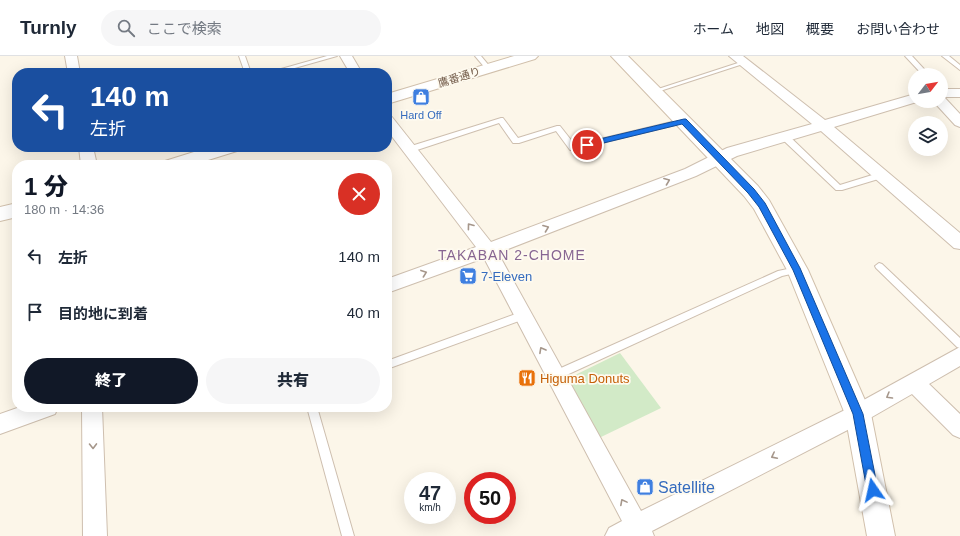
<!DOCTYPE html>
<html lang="ja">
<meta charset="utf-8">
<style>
body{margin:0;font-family:Helvetica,"Noto Sans JP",sans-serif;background:#f6f6f7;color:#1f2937;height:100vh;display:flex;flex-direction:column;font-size:15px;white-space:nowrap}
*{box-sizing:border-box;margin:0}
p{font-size:13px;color:#747a83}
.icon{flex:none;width:22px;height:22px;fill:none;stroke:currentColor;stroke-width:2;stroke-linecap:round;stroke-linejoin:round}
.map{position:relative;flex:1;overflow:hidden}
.panel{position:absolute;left:12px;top:104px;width:380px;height:252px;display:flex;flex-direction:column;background:#fff;border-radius:16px;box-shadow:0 4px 16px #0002}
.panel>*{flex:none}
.hud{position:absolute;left:12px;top:12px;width:380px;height:84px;border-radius:16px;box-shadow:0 4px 16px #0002;background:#1a4fa0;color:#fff;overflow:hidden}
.needle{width:26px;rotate:59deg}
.tools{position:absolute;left:908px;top:12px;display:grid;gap:8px}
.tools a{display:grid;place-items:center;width:40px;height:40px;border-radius:50%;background:#fff;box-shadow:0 4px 16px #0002;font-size:20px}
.speed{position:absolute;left:404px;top:416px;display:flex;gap:8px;font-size:20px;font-weight:700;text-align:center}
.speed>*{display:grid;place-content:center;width:52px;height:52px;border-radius:50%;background:#fff;box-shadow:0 4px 16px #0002;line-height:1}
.speed small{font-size:10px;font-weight:400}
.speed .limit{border:6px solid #d22;background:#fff;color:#111}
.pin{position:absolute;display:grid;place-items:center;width:34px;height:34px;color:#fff;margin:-17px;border:2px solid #fff;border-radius:50%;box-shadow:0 1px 4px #0007}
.me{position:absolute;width:44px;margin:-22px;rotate:349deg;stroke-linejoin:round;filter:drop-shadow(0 0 3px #0008)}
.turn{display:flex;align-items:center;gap:14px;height:84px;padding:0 12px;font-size:18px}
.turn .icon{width:52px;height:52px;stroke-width:2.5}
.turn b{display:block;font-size:28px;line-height:34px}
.round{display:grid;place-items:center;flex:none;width:42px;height:42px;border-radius:21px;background:#f6f6f7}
.headline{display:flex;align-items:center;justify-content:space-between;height:68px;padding:0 12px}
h1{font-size:24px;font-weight:800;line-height:30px;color:#111827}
.primary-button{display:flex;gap:8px;margin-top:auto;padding:8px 12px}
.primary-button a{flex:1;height:46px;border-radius:24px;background:#111827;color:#fff;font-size:16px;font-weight:800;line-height:46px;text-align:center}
.primary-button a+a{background:#f6f6f7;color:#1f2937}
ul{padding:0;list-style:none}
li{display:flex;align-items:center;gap:12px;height:56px;padding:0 12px}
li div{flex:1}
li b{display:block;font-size:15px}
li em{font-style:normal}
header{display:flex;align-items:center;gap:24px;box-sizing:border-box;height:56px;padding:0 20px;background:#fff;border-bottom:1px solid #e0e1e3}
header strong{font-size:19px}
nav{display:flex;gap:22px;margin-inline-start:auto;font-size:14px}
.search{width:280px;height:36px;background:#f6f6f7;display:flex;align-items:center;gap:10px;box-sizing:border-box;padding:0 14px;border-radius:22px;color:#747a83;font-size:15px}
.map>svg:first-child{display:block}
.green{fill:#d2eac7}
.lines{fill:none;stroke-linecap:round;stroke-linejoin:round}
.lane-casing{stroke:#cebfaf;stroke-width:2}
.street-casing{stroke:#cebfaf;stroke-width:2}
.secondary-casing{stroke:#d1c0ac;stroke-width:2}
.lane{fill:#fff;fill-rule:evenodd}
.street{fill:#fff;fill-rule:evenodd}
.secondary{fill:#fff;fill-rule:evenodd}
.oneway{stroke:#a6978b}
.route{fill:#1a73e8;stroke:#114b97}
.labels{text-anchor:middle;stroke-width:3.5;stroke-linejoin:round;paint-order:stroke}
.far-street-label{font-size:11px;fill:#765f4d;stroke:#fefaef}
.far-shop-label{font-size:11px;fill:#366cbe;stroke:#fefaef}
.shop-label{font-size:13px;fill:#366cbe;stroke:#fefaef;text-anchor:start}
.food-label{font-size:13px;fill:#c56008;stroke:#fefaef;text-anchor:start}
.neighbourhood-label{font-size:14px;letter-spacing:1px;fill:#876592;stroke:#fefaef}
.near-shop-label{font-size:16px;fill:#366cbe;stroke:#fefaef;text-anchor:start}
</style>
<header>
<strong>Turnly</strong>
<div class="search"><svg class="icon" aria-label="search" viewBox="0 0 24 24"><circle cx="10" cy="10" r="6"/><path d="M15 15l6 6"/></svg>ここで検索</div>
<nav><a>ホーム</a><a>地図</a><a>概要</a><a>お問い合わせ</a></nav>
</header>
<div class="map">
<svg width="960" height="480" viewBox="0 0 960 480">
<rect width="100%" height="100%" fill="#fcf6e9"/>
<path class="green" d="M 620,297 L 661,352 L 599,382 L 569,326 L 573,320 Z"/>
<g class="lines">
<defs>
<path id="lane" d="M 239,0 L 245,0 L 251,17 L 245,17 Z
M 327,0 L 337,0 L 277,17 L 267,17 Z
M 475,0 L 481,0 L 491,12 L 490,13 L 486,13 Z
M 905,0 L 912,0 L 924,13 L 927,19 L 921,19 L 919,15 Z
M 942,0 L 949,0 L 960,9 L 960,14 Z
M 741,6 L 746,7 L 657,36 L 655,37 L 652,35 Z
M 501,62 L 503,62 L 518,82 L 557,70 L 560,70 L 575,89 L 684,63 L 687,65 L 684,67 L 573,94 L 570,94 L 556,75 L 519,87 L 513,87 L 499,67 L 414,95 L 408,95 L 407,93 L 408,91 Z
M 782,79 L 788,79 L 840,129 L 882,116 L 886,119 L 885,121 L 842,134 L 836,134 L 782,83 Z
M 879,207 L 882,208 L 960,282 L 960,292 L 957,291 L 876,212 L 875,210 Z
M 797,211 L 800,212 L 801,214 L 800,216 L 782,220 L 560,322 L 556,324 L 552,322 L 551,319 L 552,316 L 778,215 Z
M 524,255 L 527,256 L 529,259 L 527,262 L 387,313 L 387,305 Z
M 307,351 L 317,351 L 354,480 L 342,480 Z"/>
<path id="street" d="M 65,0 L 77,0 L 80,17 L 68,17 Z
M 340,0 L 352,0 L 362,17 L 350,17 Z
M 729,0 L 743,0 L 825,64 L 915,38 L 915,45 L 920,45 L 834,71 L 960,177 L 960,193 L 954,192 L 821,75 L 737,100 L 696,120 L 498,197 L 641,455 L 851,351 L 960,291 L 960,310 L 929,328 L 960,358 L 960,382 L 953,379 L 912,338 L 865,365 L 652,475 L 654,480 L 605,480 L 609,472 L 622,465 L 484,202 L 387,237 L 387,223 L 476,191 L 387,74 L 387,60 L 392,61 L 491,186 L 685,113 L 727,92 L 812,68 Z
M 941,33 L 960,33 L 960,41 L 941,41 L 945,42 L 960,58 L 960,71 L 955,69 L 933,45 L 941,45 Z
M 79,91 L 93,91 L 97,109 L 81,109 Z
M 20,351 L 58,351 L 55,358 L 0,378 L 0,358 Z
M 82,351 L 102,351 L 107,480 L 83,480 Z"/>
<path id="secondary" d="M 514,0 L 538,0 L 535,3 L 387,48 L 387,38 Z
M 611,0 L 628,0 L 758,130 L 769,144 L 808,214 L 871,358 L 895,480 L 867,480 L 845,358 L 787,214 L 754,153 L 744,140 Z
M 210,91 L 240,91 L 237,95 L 192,109 L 162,109 L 165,105 Z
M 17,147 L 17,161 L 0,165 L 0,151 Z"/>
</defs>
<use href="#lane" class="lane-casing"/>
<use href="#street" class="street-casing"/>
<use href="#secondary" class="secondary-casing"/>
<use href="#lane" class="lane"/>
<use href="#street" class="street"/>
<use href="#secondary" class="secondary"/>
</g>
<defs><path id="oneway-chevron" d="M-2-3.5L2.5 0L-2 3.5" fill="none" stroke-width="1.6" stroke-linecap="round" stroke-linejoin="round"/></defs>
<g class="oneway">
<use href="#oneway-chevron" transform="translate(667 125) rotate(-21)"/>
<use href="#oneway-chevron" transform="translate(470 170) rotate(-127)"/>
<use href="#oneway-chevron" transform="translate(546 172) rotate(-21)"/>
<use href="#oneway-chevron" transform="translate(424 217) rotate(-20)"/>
<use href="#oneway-chevron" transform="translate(542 294) rotate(-119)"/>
<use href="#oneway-chevron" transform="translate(889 340) rotate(150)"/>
<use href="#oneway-chevron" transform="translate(93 390) rotate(89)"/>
<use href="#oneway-chevron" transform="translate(774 400) rotate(153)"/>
<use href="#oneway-chevron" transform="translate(623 446) rotate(-118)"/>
</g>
<path class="route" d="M 684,63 L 686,63 L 754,133 L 765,147 L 800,212 L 863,358 L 878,434 L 877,439 L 873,440 L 869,439 L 867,434 L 853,358 L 793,214 L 759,151 L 748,137 L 682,68 L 587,91 L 583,89 L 587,86 Z"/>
<defs>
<symbol id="shop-square" viewBox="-11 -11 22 22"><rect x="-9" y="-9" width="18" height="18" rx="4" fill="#3f7fe0" stroke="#fefaef"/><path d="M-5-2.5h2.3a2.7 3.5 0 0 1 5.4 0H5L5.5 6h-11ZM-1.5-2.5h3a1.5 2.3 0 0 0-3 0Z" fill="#fff"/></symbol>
<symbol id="supermarket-square" viewBox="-11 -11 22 22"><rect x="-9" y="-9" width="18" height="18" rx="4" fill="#3f7fe0" stroke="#fefaef"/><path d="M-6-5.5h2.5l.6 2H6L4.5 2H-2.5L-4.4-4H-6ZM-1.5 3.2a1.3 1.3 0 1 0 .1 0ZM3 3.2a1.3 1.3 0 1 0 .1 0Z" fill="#fff"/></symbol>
<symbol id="restaurant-square" viewBox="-11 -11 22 22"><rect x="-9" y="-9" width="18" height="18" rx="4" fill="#e8710a" stroke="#fefaef"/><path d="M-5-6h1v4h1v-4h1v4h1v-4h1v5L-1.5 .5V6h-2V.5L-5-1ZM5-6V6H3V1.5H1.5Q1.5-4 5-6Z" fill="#fff"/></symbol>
</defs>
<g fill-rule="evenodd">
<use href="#shop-square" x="411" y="31" width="20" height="20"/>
<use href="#supermarket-square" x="458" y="210" width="20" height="20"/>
<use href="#restaurant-square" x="517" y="312" width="20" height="20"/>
<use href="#shop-square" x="635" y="421" width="20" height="20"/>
</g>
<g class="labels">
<g class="far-street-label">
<text transform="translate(459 21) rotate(-17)" y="4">鷹番通り</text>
</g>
<g class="far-shop-label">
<text x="421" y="63">Hard Off</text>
</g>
<g class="shop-label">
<text x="481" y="225">7-Eleven</text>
</g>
<g class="food-label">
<text x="540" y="327">Higuma Donuts</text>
</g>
<g class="neighbourhood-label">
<text x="512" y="204">TAKABAN 2-CHOME</text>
</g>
<g class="near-shop-label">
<text x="658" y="437">Satellite</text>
</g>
</g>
</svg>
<div class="tools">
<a><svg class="needle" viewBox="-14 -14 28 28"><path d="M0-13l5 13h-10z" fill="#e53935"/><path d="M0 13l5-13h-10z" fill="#747a83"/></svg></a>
<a><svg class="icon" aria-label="layers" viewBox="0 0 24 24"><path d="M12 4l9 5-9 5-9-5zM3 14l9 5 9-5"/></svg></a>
</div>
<div class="speed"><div>47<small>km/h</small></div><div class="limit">50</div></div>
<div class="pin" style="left:587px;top:89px;background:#d93025"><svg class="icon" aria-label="arrive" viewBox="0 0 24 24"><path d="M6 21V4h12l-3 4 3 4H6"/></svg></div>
<svg class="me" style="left:873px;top:434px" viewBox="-20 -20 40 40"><path d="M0-17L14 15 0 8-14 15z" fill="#1a73e8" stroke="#fff" stroke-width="4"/></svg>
<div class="hud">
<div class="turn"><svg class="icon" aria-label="left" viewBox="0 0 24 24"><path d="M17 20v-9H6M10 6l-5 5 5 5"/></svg><div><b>140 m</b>左折</div></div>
</div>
<section class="panel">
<div class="headline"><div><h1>1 分</h1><p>180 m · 14:36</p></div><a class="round" style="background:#d93025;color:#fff"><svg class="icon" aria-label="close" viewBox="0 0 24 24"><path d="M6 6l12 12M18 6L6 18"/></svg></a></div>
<ul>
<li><svg class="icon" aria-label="left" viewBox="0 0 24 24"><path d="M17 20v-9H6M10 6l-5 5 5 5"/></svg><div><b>左折</b></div><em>140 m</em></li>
<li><svg class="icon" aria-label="arrive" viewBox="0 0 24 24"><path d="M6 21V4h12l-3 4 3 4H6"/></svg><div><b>目的地に到着</b></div><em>40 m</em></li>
</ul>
<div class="primary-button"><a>終了</a><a>共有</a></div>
</section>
</div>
